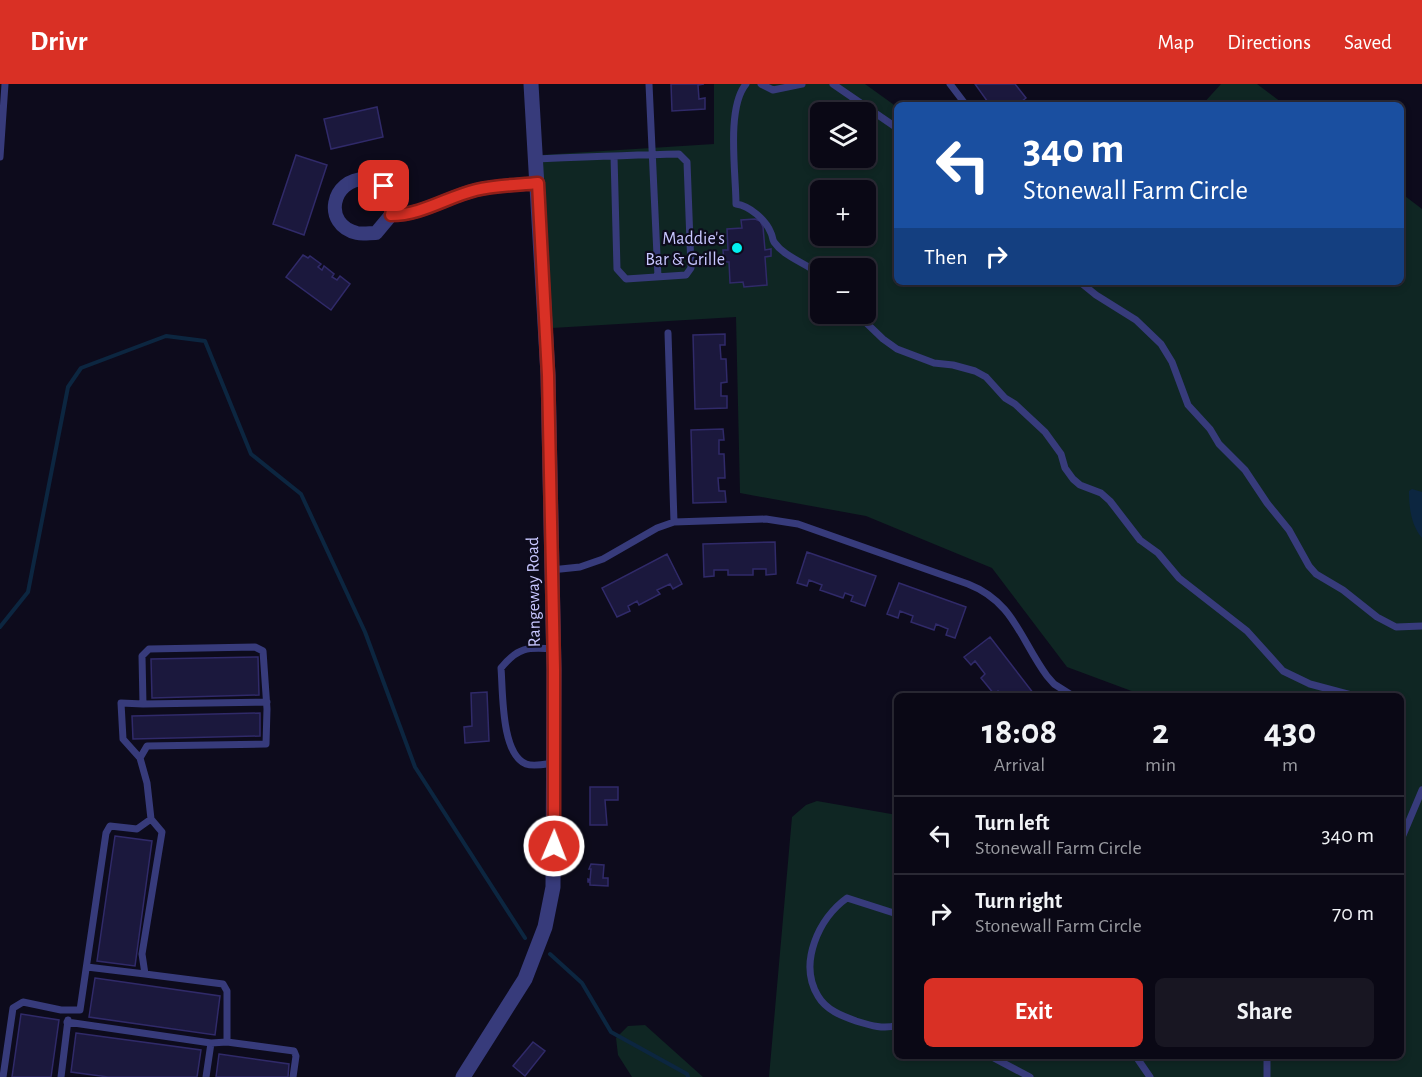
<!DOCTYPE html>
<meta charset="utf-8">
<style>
body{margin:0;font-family:"Alegreya Sans",sans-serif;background:#181622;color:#f1f3f6;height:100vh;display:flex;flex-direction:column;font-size:22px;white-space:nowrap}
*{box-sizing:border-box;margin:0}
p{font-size:20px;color:#999aa0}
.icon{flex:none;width:33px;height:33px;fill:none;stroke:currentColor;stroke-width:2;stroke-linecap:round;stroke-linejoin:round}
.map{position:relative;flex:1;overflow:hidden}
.details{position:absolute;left:894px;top:609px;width:510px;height:366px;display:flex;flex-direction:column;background:#0a0815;border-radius:9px;box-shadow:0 3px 9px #0003,0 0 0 2px #2a2934}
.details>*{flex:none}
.banner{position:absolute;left:894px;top:18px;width:510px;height:183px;border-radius:9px;box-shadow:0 3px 9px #0003,0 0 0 2px #2a2934;background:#1a4fa0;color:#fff;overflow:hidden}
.tools{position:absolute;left:810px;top:18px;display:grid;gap:12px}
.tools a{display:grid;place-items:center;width:66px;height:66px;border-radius:9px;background:#0a0815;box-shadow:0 3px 9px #0003,0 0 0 2px #2a2934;font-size:30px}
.pin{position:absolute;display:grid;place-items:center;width:51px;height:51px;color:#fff;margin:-26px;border-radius:12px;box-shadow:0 3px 9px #0006}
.me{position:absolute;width:66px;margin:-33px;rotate:1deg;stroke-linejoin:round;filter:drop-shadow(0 0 4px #0008)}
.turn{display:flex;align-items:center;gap:21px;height:126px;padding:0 30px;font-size:27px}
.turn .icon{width:78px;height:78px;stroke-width:2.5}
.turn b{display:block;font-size:42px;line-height:51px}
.then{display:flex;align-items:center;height:57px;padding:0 30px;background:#0003;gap:12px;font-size:22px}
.eta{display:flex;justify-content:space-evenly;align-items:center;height:102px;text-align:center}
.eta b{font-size:36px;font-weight:700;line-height:42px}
.action{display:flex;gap:12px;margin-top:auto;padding:12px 30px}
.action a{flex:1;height:69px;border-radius:9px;background:#d93025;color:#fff;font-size:24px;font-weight:700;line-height:69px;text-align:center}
.action a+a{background:#181622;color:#f1f3f6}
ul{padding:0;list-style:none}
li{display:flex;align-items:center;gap:18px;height:78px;padding:0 30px;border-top:2px solid #2a2934}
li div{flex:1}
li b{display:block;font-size:22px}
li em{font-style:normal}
header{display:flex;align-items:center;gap:36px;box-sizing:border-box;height:84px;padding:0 30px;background:#d93025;color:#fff}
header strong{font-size:28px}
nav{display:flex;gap:33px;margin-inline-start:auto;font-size:21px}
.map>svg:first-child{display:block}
.green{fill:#0f2623;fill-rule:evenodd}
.water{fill:#0c2640}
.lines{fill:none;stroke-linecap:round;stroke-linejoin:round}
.stream{stroke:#0c2640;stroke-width:4}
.building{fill:#1b183d;stroke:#302a69;stroke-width:1.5}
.service{stroke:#373b7b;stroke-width:7}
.minor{stroke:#373b7b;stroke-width:14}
.tertiary{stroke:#373b7b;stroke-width:15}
.route-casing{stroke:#8d1f18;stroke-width:15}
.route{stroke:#d93025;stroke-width:10}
.poi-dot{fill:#02f0ef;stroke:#0d0b1c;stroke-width:2}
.labels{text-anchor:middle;stroke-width:4.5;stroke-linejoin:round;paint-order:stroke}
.poi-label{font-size:18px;fill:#c8c7ff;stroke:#0d0b1c;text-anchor:end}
.street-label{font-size:18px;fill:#c8c7ff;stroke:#0d0b1c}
</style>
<header>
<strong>Drivr</strong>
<nav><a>Map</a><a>Directions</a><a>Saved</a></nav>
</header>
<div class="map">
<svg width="1422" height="993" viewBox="0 0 1422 993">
<rect width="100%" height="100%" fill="#0d0b1c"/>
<path class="green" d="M 714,0 L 865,0 L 897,23 L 897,198 L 1401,198 L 1401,109 L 1422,125 L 1422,993 L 769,993 L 792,733 L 806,721 L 817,717 L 897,731 L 897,972 L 1401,972 L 1401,612 L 1145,612 L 1067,583 L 992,484 L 866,432 L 740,409 L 736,233 L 552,244 L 540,71 L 714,60 ZM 820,28 L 866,28 L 866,74 L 820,74 ZM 820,106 L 866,106 L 866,152 L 820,152 ZM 820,184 L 866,184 L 866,230 L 820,230 Z
M 1221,0 L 1257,0 L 1285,21 L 1202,21 Z
M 645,941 L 703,993 L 632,993 L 618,971 L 616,954 L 628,942 Z"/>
<path class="water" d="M 1412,405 L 1422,408 L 1422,454 C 1411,441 1409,424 1409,407 Z"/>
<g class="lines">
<path class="stream" d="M 0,543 L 28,508 L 68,303 L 81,284 L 166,252 L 205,257 L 251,370 L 301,410 L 365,548 L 415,683 L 525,854
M 550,870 L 582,899 L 611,948 L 687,990 L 688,993"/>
</g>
<path class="building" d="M 671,0 L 704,0 L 698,1 L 699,15 L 705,14 L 705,25 L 672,27 Z
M 975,0 L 1015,0 L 1026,14 L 1021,18 L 1023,21 L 990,21 Z
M 377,23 L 383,53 L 331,65 L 324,35 Z
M 296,71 L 327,81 L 304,151 L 273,140 Z
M 755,135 L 760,137 L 763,143 L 765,166 L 771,165 L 771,172 L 765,173 L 767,201 L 744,203 L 743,198 L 730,199 L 729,178 L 724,178 L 723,166 L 728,166 L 727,145 L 742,144 L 741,136 Z
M 303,171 L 308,174 L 310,172 L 321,180 L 318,183 L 322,186 L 324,182 L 334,190 L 332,193 L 337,196 L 340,192 L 350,200 L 331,226 L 286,193 Z
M 725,250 L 725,261 L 720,261 L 721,275 L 726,275 L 727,298 L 721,299 L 721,312 L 727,312 L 727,324 L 695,325 L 693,251 Z
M 723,345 L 724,356 L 719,356 L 719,370 L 724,370 L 725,394 L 718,394 L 719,407 L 725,407 L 726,418 L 693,419 L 691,346 Z
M 775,458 L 776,490 L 766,491 L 766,485 L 753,485 L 753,491 L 728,491 L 728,486 L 714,486 L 714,492 L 704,493 L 703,460 Z
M 807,468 L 876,492 L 865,522 L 851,517 L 853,512 L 845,509 L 843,514 L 820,506 L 822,501 L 809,496 L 807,502 L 797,499 Z
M 667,470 L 682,500 L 673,505 L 670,500 L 657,506 L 660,510 L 639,521 L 637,517 L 628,522 L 630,527 L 617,533 L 602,504 Z
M 899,499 L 966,523 L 955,554 L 946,551 L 948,545 L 936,540 L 934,546 L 911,538 L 913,532 L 900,527 L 898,534 L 887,530 Z
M 990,553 L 1034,610 L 1031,612 L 1002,612 L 998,607 L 994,610 L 981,594 L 985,590 L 975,577 L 971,581 L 964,573 Z
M 258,573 L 259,611 L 152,614 L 151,575 Z
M 487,608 L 489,657 L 465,659 L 464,643 L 472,642 L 471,609 Z
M 260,629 L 260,652 L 133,655 L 132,632 Z
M 590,703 L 618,703 L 618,716 L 605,716 L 607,741 L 590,741 Z
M 115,752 L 152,757 L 135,882 L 97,877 Z
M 591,780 L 604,781 L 603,794 L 608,794 L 608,802 L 590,801 L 590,798 L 588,798 L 588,795 L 590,796 L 591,785 L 589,785 Z
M 95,894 L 220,912 L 215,951 L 89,933 Z
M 21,930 L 59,936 L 51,993 L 12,993 Z
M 76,949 L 201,966 L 197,993 L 108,993 L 71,988 Z
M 533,958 L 545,967 L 525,992 L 513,982 Z
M 219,970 L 289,980 L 288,993 L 216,993 Z"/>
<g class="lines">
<path class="service" d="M 649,0 L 658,193
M 746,0 C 726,24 736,90 736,120 C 750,122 766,136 771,149 C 773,153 772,155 774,158 C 785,174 807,179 820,191
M 761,0 L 773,6 L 802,0
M 833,0 L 897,44
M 950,0 L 966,21
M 0,73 L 5,0
M 536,75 C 584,73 631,71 679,70 L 687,78 L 691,184 L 686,191 L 626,195 L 617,185 L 614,72
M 1080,198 L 1096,211 L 1136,236 L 1161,260 L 1172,278 L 1188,321 L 1210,345 L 1219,360 L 1245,386 L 1267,419 L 1289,446 L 1309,482 L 1316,490 L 1343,506 L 1377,533 L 1396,543 L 1422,542
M 857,230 L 883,255 L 897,265 L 934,279 L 953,281 L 975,287 L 986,293 L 1005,314 L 1015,320 L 1045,348 L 1061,370 L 1065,384 L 1073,395 L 1080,401 L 1101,409 L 1110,417 L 1140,456 L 1158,469 L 1179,494 L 1247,547 L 1283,587 L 1310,600 L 1355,612
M 668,249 L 674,438
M 551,486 L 580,483 L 603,475 L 657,444 L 674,438 L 766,435 L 798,440 L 968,500 C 1014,518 1020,555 1047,592 L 1054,600 L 1073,612
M 553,565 C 528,563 518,563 501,584 C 503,608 501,670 526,680 C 534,683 546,680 554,679
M 143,620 L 267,618
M 140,674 L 147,662 L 266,660 L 267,625 L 263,567 L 255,563 L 149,565 L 142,572 L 143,620 L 121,619 L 123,655 L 140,674 L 147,699 L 151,735 L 162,748 L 142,870 L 145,890 L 223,900 L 227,907 L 227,958 L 294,967 L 296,972 L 293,993
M 1401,756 L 1422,706
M 897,830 L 847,814 C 819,834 798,879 818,912 C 826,926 842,932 856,937 C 869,941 884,946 897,941
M 87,883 L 145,890
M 67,938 L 211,959 L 227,958
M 990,972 L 1030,993
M 1132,972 L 1137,974 L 1150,993
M 3,993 L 13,924 L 23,918 L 61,926 L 80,926 L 106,749 L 110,742 L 137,745 L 151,735
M 61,993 L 68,936
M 206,993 L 211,959
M 1267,993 L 1267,972"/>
<path class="minor" d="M 391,131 L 376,149 C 370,149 362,150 357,149 C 322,141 331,94 366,95 C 372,95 378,97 383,101 C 388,105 391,112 394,117 L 391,131 C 422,131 447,113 476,106 C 496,101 518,101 538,99"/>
<path class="tertiary" d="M 463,993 L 525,895 L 545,843 L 553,803 L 554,585 L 548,291 L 531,0"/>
</g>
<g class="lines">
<defs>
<path id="route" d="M 384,102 L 394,117 L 391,131 C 422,131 447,113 476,106 C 496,101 518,101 538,99 L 548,291 L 554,585 L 554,762"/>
</defs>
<use href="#route" class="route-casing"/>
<use href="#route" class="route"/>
</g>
<circle class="poi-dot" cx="737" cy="164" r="6"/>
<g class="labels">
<g class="poi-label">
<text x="725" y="160">Maddie's<tspan x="725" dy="21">Bar &amp; Grille</tspan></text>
</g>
<g class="street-label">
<text transform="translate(533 508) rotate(-91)" y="6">Rangeway Road</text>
</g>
</g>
</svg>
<div class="tools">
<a><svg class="icon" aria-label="layers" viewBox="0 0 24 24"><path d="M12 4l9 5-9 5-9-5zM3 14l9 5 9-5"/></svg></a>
<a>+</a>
<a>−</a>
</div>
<div class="pin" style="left:384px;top:102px;background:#d93025"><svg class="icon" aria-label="arrive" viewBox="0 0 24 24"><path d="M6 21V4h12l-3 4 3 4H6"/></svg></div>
<svg class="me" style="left:554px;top:762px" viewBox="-20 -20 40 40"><circle r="17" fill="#d93025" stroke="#fff" stroke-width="3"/><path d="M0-11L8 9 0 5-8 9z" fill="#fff"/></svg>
<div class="banner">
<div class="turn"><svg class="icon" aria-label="left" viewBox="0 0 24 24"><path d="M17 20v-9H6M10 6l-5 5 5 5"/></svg><div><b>340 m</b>Stonewall Farm Circle</div></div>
<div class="then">Then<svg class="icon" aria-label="right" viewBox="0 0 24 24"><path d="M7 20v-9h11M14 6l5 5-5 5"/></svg></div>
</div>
<section class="details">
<div class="eta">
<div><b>18:08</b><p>Arrival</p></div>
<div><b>2</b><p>min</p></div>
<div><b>430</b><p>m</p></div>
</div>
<ul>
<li><svg class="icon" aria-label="left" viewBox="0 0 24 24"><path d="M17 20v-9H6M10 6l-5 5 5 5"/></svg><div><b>Turn left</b><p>Stonewall Farm Circle</p></div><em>340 m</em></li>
<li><svg class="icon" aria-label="right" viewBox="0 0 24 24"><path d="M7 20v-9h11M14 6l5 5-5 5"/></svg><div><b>Turn right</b><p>Stonewall Farm Circle</p></div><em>70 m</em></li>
</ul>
<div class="action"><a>Exit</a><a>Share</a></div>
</section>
</div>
